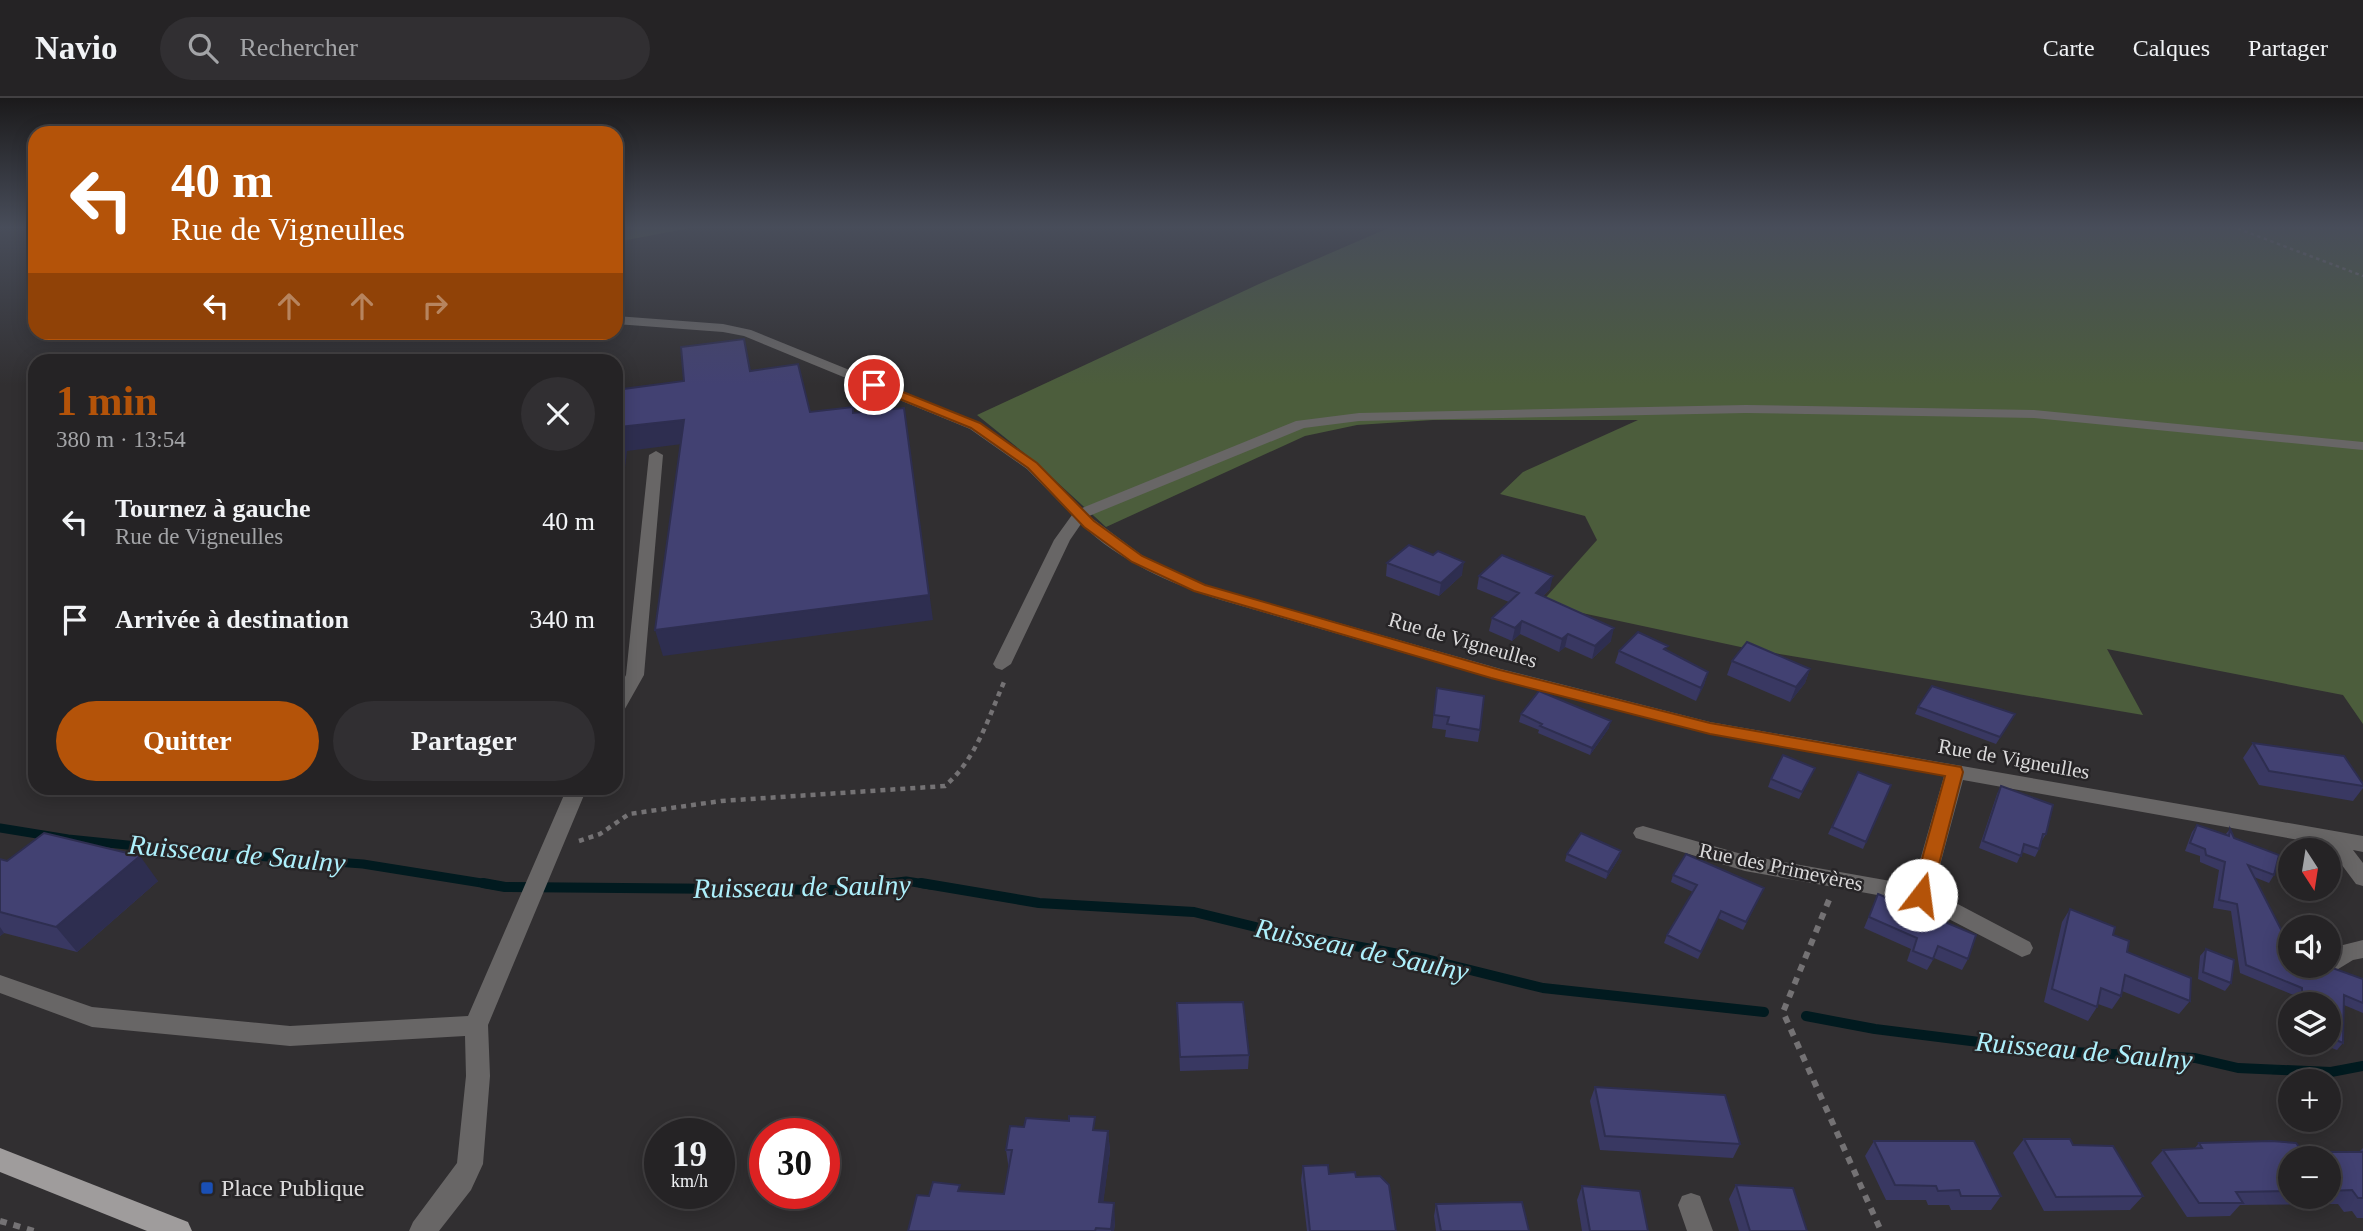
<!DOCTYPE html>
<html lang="fr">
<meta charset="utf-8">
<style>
body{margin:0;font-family:Georgia,serif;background:#312f32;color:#f1f3f6;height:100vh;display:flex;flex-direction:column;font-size:26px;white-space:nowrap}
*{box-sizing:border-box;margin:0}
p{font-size:23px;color:#a3a4a7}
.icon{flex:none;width:38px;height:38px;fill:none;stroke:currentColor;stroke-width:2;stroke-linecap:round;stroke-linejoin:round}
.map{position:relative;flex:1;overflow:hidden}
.side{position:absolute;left:28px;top:256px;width:595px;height:441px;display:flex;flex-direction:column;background:#252325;border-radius:21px;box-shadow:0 4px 18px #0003,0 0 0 2px #424042}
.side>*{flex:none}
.top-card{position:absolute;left:28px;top:28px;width:595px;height:214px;border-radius:21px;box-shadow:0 4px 18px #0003,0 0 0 2px #424042;background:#b45309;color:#fff;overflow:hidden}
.needle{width:46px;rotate:168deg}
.buttons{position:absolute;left:2278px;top:740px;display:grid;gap:14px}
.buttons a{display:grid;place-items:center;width:63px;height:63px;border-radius:50%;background:#252325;box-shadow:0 4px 18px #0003,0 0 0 2px #424042;font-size:35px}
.speed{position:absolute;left:644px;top:1020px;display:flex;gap:14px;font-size:35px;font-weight:700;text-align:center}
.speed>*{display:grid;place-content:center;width:91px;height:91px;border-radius:50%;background:#252325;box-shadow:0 4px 18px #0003,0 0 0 2px #424042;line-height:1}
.speed small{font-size:18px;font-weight:400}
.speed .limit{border:10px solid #d22;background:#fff;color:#111}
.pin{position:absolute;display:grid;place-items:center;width:60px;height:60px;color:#fff;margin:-30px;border:4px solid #fff;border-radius:50%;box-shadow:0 2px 7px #0007}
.me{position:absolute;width:77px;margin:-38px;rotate:15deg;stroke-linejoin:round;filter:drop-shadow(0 0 5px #0008)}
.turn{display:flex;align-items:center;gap:24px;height:147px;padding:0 28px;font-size:32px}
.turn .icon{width:91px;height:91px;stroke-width:2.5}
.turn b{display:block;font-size:49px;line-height:60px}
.lanes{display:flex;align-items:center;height:66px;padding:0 28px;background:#0003;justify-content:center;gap:35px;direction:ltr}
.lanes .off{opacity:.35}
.round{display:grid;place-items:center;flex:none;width:74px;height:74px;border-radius:37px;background:#312f32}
.head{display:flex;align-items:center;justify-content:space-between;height:119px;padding:0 28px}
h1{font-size:42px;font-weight:700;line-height:52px;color:#b45309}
.action{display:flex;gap:14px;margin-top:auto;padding:14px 28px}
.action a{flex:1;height:80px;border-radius:42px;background:#b45309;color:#fff;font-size:28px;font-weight:700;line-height:80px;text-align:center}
.action a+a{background:#312f32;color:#f1f3f6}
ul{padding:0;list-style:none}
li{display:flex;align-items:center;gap:21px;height:98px;padding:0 28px}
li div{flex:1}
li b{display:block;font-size:26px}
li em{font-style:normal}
header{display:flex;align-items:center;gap:42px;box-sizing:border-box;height:98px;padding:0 35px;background:#252325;border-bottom:2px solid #424042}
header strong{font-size:33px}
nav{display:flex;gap:38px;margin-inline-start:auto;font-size:24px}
.search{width:490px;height:63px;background:#312f32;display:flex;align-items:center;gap:18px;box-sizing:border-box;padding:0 24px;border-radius:38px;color:#a3a4a7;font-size:26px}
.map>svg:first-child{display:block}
.green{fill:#4c5d3c}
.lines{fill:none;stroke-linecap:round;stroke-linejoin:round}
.stream-far1{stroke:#011a1f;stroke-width:9}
.stream{stroke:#011a1f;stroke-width:10}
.path-far2{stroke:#747274;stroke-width:2.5;stroke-dasharray:3.5 3.5;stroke-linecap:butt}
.path-far1{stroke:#747274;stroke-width:4.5;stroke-dasharray:5 5;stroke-linecap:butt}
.path{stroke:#747274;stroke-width:6;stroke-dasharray:7 7;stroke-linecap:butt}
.minor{fill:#686666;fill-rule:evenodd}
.major{fill:#9f9c9c;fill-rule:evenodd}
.wall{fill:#393862;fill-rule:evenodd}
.shaded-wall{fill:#2e2e50}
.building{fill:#424172;stroke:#2e2e50;stroke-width:2}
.route{fill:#b45309;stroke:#753606;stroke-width:2}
.transit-dot{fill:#1a4fb4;stroke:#272527;stroke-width:2.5}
.labels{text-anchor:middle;stroke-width:5;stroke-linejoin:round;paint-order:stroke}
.street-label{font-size:21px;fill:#dbdadb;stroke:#272527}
.near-poi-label{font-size:24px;fill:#dbdadb;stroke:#272527;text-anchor:start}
.near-water-label{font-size:28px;font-style:italic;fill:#aef0fc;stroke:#272527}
</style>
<header>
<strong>Navio</strong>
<div class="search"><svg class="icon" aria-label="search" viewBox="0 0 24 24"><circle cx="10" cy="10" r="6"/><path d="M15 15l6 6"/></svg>Rechercher</div>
<nav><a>Carte</a><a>Calques</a><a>Partager</a></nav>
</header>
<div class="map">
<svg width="2363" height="1133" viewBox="0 0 2363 1133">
<rect width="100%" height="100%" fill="#312f31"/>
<path class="green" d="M 616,128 L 701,128 L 616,144 Z
M 1393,128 L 2363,128 L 2363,626 L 2343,597 L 2107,551 L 2143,617 L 1750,551 L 1540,506 L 1597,442 L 1585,418 L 1500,396 L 1523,374 L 1638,322 L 1433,322 L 1357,327 L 1305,338 L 1106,429 L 1034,363 L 977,317 L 1259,186 Z"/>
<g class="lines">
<path class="stream-far1" d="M 0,730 L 68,741 L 186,753 L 363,766 L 494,787
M 873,787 L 906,783 L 931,787"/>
<path class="stream" d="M 483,785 L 505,789 L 835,792 L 887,785
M 921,785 L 1039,805 L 1194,814 L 1268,832 L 1426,861 L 1543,890 L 1764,914
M 1806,918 L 1875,931 L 2051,953 L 2195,960 L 2238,970 L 2331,974 L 2363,968"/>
<path class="path-far2" d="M 2231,128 L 2363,178"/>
<path class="path-far1" d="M 579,743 L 600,736 L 629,716 L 721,703 L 945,688 C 976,661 988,621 1004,584"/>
<path class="path" d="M 1829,802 L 1783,914 L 1881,1133
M 0,1123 L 34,1133"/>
<path class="minor" d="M 616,218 L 723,226 L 751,232 L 980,325 L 1037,365 L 1082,410 L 1296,323 L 1359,315 L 1746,307 L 2034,312 L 2363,344 L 2363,352 L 2034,320 L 1746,315 L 1359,323 L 1304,330 L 1089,418 L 1143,458 L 1205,487 L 1501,571 L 1710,624 L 2363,738 L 2363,754 L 2353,752 L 2363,765 L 2363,788 L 2356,786 L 2327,747 L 1963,682 L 1933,793 L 2030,844 L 2033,850 L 2030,856 L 2022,859 L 1916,804 L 1745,773 L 1636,740 L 1633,735 L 1636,730 L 1643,728 L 1745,757 L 1913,787 L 1944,678 L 1710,636 L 1491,580 L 1221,502 C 1171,486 1119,463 1081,426 L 1070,442 L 1011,566 L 1002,572 L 996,570 L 993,566 L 1054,442 L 1072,417 L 1027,371 L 970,331 L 744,238 L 723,234 L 616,226 Z
M 656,353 L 663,357 L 644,577 L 622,616 L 616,618 L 616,595 L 626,577 L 649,357 Z
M 567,690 L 587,690 L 488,927 L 490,978 L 483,1066 L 471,1092 L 439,1133 L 409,1133 L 413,1124 L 457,1065 L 466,978 L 465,938 L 290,948 L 92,929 L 0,895 L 0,877 L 92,909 L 290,928 L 468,918 Z
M 2363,842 L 2363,860 L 2353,862 L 2330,876 L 2322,873 L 2319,868 L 2329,868 L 2329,855 L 2339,848 Z
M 1691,1095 L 1700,1098 L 1713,1133 L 1687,1133 L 1678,1107 L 1682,1098 Z"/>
<path class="major" d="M 0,1050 L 188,1124 L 192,1133 L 147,1133 L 0,1074 Z"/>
</g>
<path class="wall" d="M 1433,457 L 1462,477 L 1439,498 L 1386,478 L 1387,465 Z
M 1479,478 L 1550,491 L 1543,498 L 1611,543 L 1592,561 L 1565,549 L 1559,554 L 1520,536 L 1512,543 L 1489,533 L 1492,520 L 1509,504 L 1477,491 Z
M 1666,552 L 1708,574 L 1704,587 L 1696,603 L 1615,565 L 1619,553 Z
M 1732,563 L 1810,571 L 1805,585 L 1790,604 L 1727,577 Z
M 1437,590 L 1480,632 L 1478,644 L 1445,639 L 1446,632 L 1432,630 Z
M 1918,609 L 2015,616 L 1996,646 L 1915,616 Z
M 1521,616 L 1609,630 L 1590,657 L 1538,635 L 1539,632 L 1519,624 Z
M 2253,645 L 2363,686 L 2363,690 L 2353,703 L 2259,687 L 2243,660 Z
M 1815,670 L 1799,701 L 1768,689 L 1771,681 Z
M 1858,674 L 1891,687 L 1863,751 L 1828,736 Z
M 2001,688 L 2046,736 L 2041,744 L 2039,751 L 2035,759 L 2022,754 L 2017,765 L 1979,750 L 1997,696 Z
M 2197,727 L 2225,737 L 2230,731 L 2234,740 L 2274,777 L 2269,785 L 2254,779 L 2291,868 L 2363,881 L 2363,915 L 2344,907 L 2343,945 L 2337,952 L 2318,945 L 2329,945 L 2329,906 L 2296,906 L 2296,898 L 2240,875 L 2231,813 L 2213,810 L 2219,772 L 2200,764 L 2200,758 L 2185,753 L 2192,734 Z
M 1621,753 L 1619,760 L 1606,781 L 1565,763 L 1567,756 Z
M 0,761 L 7,763 L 158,783 L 77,854 L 4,835 L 0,838 Z
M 1673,777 L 1764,790 L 1743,832 L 1718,820 L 1698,861 L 1664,845 L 1667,837 L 1693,794 L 1671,784 Z
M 1878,796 L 1968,861 L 1962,872 L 1934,860 L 1927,872 L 1907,863 L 1911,851 L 1864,830 Z
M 2070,811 L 2113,837 L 2127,854 L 2190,903 L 2179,916 L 2122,893 L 2121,898 L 2112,911 L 2098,906 L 2097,909 L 2088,923 L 2044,904 L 2062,824 Z
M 2206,851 L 2231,885 L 2225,893 L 2198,881 L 2200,858 Z
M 1177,905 L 1249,957 L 1248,971 L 1180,973 Z
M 1595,989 L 1740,1046 L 1733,1060 L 1600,1052 L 1590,1003 Z
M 1096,1032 L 1108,1033 L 1110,1053 L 1103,1104 L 1115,1124 L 1114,1133 L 908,1133 L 929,1098 L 962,1093 L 1004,1096 L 1009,1072 L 1006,1052 Z
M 2024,1041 L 2073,1047 L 2143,1098 L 2130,1112 L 2044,1113 L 2013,1055 Z
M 1874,1043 L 2001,1098 L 1991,1112 L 1951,1112 L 1949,1107 L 1928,1107 L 1926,1102 L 1886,1102 L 1865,1058 Z
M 2199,1045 L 2303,1054 L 2359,1054 L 2363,1050 L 2363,1120 L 2357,1120 L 2352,1113 L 2344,1114 L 2338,1106 L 2240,1107 L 2230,1118 L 2187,1119 L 2151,1065 L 2163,1052 L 2194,1051 ZM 2291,1060 L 2329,1060 L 2329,1099 L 2291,1099 Z
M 1303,1068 L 1329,1076 L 1356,1079 L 1396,1133 L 1307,1133 L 1301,1082 Z
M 1736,1087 L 1807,1133 L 1739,1133 L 1729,1101 Z
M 1582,1088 L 1648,1133 L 1582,1133 L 1577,1102 Z
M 1436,1106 L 1529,1133 L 1436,1133 L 1434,1118 Z"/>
<path class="shaded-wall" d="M 904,310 L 933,522 L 663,558 L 655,532 Z
M 684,322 L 690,345 L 627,353 L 619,420 L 616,421 L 616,359 L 620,329 Z
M 1464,464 L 1462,477 L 1439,498 L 1441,485 Z
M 1553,478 L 1550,491 L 1533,508 L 1536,495 Z
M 1522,523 L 1520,536 L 1512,543 L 1515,530 Z
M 1614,530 L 1611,543 L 1592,561 L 1595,548 Z
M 1568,536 L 1565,549 L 1559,554 L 1562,541 Z
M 1810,571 L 1805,585 L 1790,604 L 1796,589 Z
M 1708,574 L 1704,587 L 1696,603 L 1701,590 Z
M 1611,623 L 1609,630 L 1590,657 L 1592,650 Z
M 1621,753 L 1619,760 L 1606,781 L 1608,774 Z
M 140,758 L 158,783 L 77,854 L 56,829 Z
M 0,829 L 4,835 L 0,838 Z
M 1108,1033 L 1110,1053 L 1101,1123 L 1099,1104 Z
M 1114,1105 L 1115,1124 L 1114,1133 L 1111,1133 Z"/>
<path class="building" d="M 744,241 L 750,273 L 798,266 L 810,314 L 853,309 L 853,315 L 904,310 L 929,497 L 655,532 L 684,322 L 620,329 L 616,359 L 616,292 L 684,283 L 681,249 Z
M 1409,447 L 1433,457 L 1438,453 L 1464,464 L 1441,485 L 1387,465 Z
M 1502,457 L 1553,478 L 1536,495 L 1614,530 L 1595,548 L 1568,536 L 1562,541 L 1522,523 L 1515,530 L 1492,520 L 1519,495 L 1479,478 Z
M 1638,534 L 1668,548 L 1664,551 L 1708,574 L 1701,590 L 1619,553 Z
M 1747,544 L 1810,571 L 1796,589 L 1732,563 Z
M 1932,588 L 2015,616 L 2000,639 L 1918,609 Z
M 1437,590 L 1484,598 L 1480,632 L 1447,626 L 1449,619 L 1434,617 Z
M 1539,593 L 1611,623 L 1592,650 L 1540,628 L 1542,626 L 1521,616 Z
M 2253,645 L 2344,658 L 2363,686 L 2363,688 L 2269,673 Z
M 1783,657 L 1815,670 L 1802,694 L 1771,681 Z
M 1858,674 L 1891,687 L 1866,744 L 1832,729 Z
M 2001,688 L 2053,707 L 2046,736 L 2043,736 L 2039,751 L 2024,746 L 2021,758 L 1983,743 Z
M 2197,727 L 2229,738 L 2230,731 L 2234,740 L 2279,757 L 2274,777 L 2248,767 L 2291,851 L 2291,868 L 2327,868 L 2363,881 L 2363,905 L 2344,897 L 2343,945 L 2329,939 L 2329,906 L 2302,906 L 2302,890 L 2246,867 L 2237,806 L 2219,802 L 2225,764 L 2206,757 L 2205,751 L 2190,745 Z
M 44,735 L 140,758 L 56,829 L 0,814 L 0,761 L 7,763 Z
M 1581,735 L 1621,753 L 1608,774 L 1567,756 Z
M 1686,756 L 1764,790 L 1746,824 L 1721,813 L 1701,854 L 1667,837 L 1697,787 L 1673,777 Z
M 1878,796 L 1976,837 L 1968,861 L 1938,848 L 1933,861 L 1913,853 L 1917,840 L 1869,819 Z
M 2070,811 L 2115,829 L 2113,837 L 2129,843 L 2127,854 L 2191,880 L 2190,903 L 2125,877 L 2121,898 L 2101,890 L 2097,909 L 2052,891 Z
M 2206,851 L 2234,862 L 2231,885 L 2203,874 Z
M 1243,904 L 1249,957 L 1180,959 L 1177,905 Z
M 1595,989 L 1725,997 L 1740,1046 L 1605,1038 Z
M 1069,1018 L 1095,1019 L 1093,1032 L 1108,1033 L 1099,1104 L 1114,1105 L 1111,1131 L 1096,1130 L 1095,1133 L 908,1133 L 917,1097 L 929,1098 L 933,1084 L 960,1087 L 958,1093 L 1004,1096 L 1012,1052 L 1006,1052 L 1010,1028 L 1024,1029 L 1026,1020 L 1069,1023 Z
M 2024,1041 L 2070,1041 L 2073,1047 L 2113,1048 L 2143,1098 L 2056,1099 Z
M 1874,1043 L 1974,1043 L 2001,1098 L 1961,1098 L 1959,1092 L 1938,1093 L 1936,1088 L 1895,1087 Z
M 2271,1043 L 2296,1045 L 2303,1054 L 2363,1054 L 2363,1100 L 2358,1100 L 2352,1092 L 2329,1093 L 2329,1060 L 2291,1060 L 2291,1093 L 2236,1094 L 2243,1105 L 2199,1105 L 2163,1052 L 2202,1050 L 2199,1045 Z
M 1328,1067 L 1329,1076 L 1355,1074 L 1356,1079 L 1380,1078 L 1389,1087 L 1396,1133 L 1310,1133 L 1303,1068 Z
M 1736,1087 L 1793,1090 L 1807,1133 L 1750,1133 Z
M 1582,1088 L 1640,1093 L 1648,1133 L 1590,1133 Z
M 1522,1104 L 1529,1133 L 1441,1133 L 1436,1106 Z"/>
<linearGradient id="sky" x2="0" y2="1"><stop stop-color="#1b1a1b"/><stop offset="0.45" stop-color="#484d5a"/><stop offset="1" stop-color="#484d5a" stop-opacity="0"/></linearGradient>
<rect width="2363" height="287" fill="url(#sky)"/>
<path class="route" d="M 870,284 L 878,284 L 980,325 L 1037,365 L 1094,423 L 1142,458 L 1205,487 L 1500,572 L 1710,625 L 1961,669 L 1963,674 L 1931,797 L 1928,802 L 1921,804 L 1914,802 L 1912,797 L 1945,678 L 1710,636 L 1491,580 L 1194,493 L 1132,464 L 1084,429 L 1028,370 L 971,330 L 870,289 Z"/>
<rect class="transit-dot" x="200" y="1083" width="14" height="14" rx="3.5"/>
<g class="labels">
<g class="street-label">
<text transform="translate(1463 542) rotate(16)" y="7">Rue de Vigneulles</text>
<text transform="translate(2014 661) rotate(10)" y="7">Rue de Vigneulles</text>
<text transform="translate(1781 769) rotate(12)" y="7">Rue des Primevères</text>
</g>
<g class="near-poi-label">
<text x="221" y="1098">Place Publique</text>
</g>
<g class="near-water-label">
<text transform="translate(237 755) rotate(5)" y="10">Ruisseau de Saulny</text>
<text transform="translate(802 788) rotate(-1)" y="10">Ruisseau de Saulny</text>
<text transform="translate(1362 851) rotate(12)" y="10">Ruisseau de Saulny</text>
<text transform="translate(2084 952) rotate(5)" y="10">Ruisseau de Saulny</text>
</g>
</g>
</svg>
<div class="buttons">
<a><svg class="needle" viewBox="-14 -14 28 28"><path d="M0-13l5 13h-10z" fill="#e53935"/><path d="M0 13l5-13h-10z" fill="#a3a4a7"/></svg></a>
<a><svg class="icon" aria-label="sound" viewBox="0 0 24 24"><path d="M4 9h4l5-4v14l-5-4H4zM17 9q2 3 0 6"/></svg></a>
<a><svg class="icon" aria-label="layers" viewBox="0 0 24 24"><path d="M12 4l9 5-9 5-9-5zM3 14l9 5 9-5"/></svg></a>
<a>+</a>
<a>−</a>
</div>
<div class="speed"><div>19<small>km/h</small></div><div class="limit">30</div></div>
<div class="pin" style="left:874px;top:287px;background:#d93025"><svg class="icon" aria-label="arrive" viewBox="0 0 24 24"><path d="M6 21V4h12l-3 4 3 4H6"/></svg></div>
<svg class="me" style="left:1921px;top:797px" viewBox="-20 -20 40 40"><circle r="19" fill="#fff"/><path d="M0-13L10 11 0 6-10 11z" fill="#b45309"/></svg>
<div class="top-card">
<div class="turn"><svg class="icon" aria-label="left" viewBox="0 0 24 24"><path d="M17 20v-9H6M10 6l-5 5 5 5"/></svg><div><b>40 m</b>Rue de Vigneulles</div></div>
<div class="lanes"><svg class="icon" aria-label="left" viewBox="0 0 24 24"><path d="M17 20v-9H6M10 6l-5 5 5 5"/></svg><svg class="icon off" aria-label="ahead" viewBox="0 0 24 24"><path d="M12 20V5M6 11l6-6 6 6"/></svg><svg class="icon off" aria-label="ahead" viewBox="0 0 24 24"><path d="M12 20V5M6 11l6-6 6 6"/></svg><svg class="icon off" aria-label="right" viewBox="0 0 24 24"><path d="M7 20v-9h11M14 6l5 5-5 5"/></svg></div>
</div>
<section class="side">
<div class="head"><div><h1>1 min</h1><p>380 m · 13:54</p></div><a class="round"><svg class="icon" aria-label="close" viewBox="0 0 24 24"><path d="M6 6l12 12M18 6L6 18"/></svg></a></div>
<ul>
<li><svg class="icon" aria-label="left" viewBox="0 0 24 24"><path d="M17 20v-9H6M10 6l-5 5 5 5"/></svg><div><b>Tournez à gauche</b><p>Rue de Vigneulles</p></div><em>40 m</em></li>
<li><svg class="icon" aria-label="arrive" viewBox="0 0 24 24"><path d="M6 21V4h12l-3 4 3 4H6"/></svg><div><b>Arrivée à destination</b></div><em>340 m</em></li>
</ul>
<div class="action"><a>Quitter</a><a>Partager</a></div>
</section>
</div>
